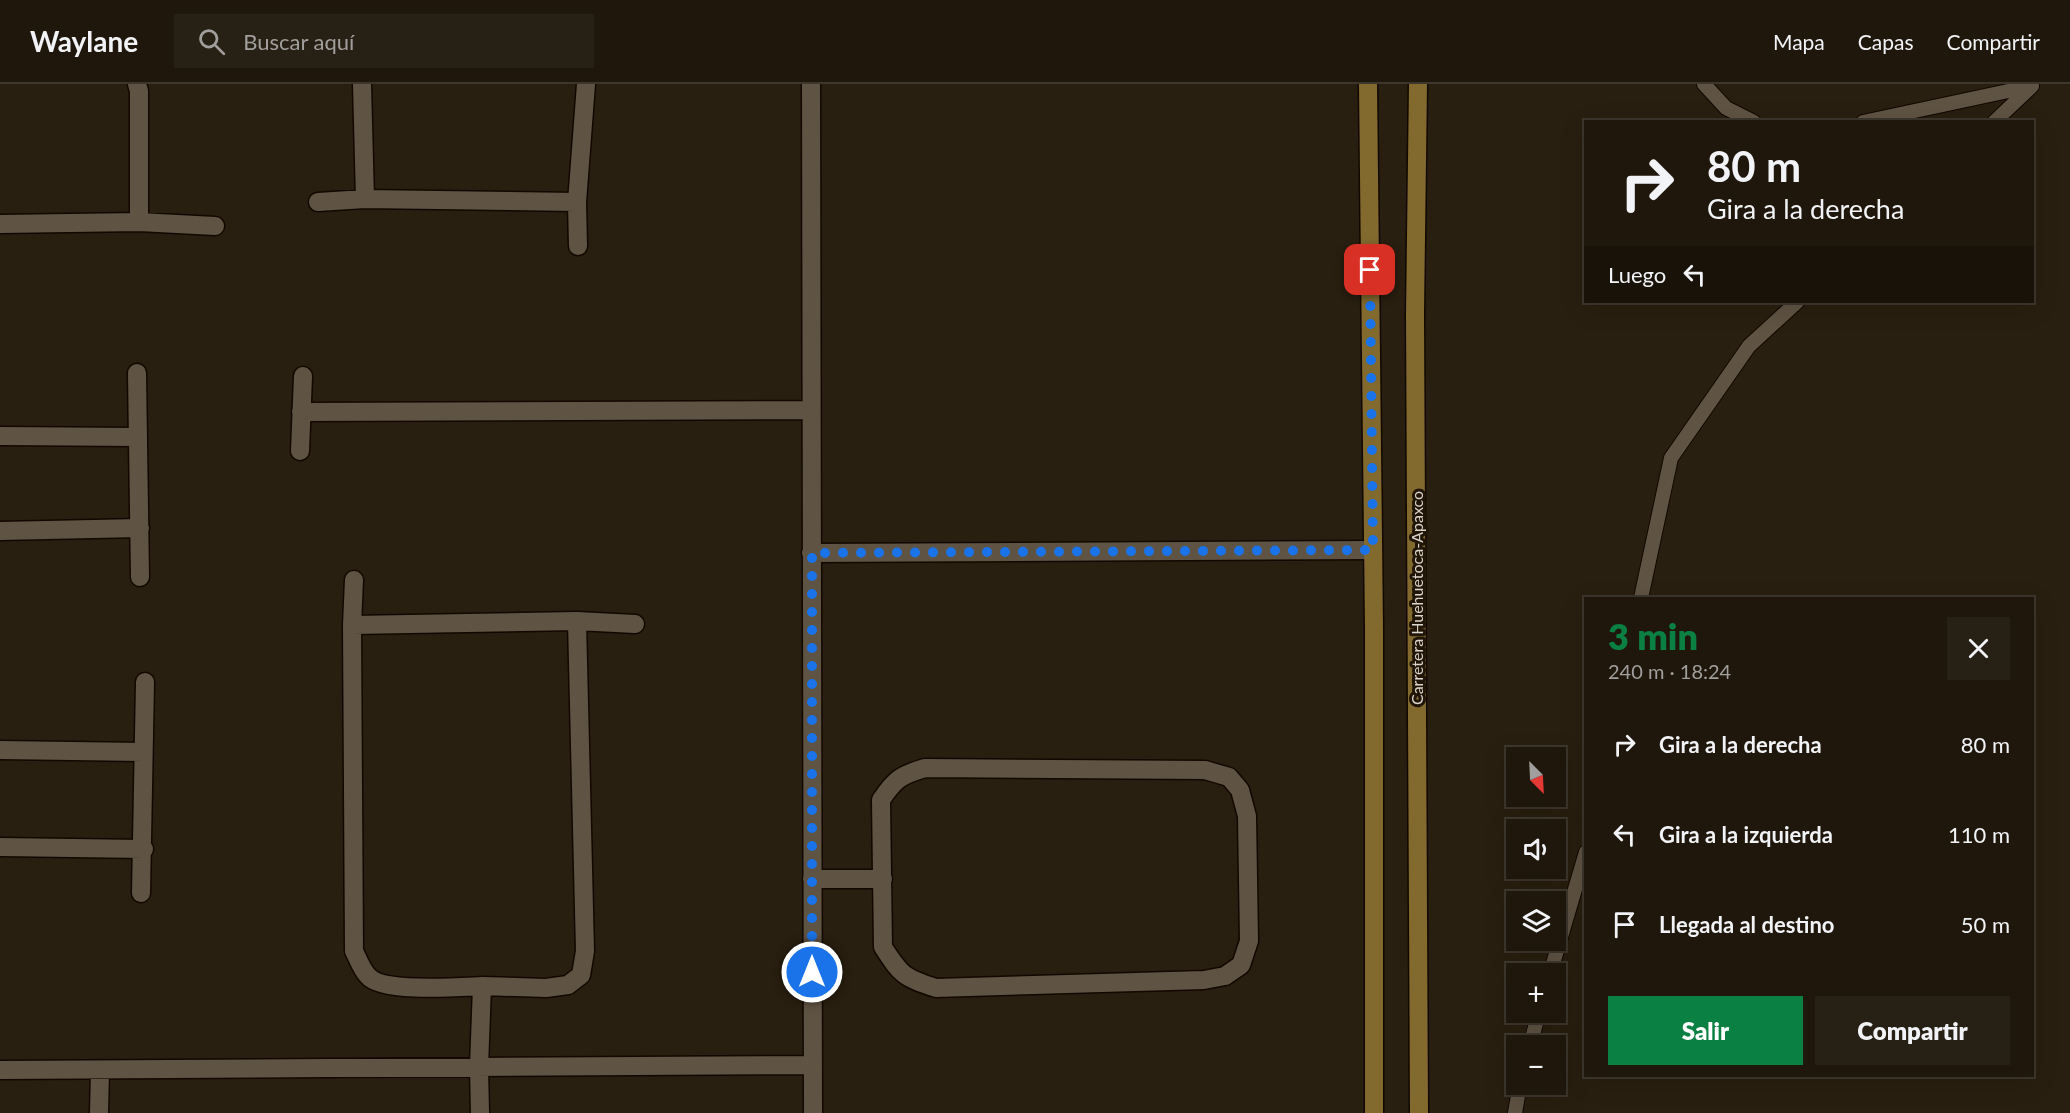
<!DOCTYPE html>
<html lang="es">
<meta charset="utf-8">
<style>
body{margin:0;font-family:Lato,sans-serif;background:#272015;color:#f1f3f6;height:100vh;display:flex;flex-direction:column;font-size:22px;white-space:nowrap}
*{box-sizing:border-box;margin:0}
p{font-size:20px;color:#a19f9d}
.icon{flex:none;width:33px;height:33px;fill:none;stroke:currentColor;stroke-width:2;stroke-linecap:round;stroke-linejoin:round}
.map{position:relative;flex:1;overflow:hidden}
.drawer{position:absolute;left:1584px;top:513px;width:450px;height:480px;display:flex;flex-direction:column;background:#1f170c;border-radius:0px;box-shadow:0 6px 24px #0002,0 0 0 2px #3c362d}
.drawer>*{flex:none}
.hud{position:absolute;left:1584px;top:36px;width:450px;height:183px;border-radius:0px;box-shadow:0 6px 24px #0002,0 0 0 2px #3c362d;background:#1f170c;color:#f1f3f6;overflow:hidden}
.needle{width:39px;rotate:156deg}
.controls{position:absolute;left:1506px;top:663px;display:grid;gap:12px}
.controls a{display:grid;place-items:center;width:60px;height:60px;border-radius:0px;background:#1f170c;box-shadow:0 6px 24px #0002,0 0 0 2px #3c362d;font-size:30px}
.pin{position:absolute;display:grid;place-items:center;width:51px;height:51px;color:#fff;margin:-26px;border-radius:12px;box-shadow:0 3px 9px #0006}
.me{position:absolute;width:66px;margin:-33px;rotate:0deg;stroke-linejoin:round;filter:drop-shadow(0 0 4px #0008)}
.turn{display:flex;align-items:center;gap:21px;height:126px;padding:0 24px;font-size:27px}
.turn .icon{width:78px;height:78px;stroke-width:2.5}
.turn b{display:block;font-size:42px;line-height:51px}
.then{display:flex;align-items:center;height:57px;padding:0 24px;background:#0003;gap:12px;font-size:22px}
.round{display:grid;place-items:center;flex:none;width:63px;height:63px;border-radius:0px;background:#272015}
.summary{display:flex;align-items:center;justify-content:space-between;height:102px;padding:0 24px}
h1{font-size:36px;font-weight:800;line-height:45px;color:#0b8043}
.button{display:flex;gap:12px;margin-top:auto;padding:12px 24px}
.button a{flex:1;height:69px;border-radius:0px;background:#0b8043;color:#fff;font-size:24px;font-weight:800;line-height:69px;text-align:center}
.button a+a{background:#272015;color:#f1f3f6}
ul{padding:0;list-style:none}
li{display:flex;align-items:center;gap:18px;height:90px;padding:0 24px}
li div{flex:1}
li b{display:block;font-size:22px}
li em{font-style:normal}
header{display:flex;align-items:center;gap:36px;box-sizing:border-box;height:84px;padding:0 30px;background:#1f170c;border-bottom:2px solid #3c362d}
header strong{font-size:28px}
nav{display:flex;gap:33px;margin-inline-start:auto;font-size:21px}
.search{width:420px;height:54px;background:#272015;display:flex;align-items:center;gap:15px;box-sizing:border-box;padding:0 21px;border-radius:0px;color:#a19f9d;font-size:22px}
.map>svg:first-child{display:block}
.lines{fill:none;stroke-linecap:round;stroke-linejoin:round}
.lane-casing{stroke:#120800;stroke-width:16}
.street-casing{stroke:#120800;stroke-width:21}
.secondary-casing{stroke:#120800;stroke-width:21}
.lane{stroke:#5f5343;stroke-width:14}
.street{stroke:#5f5343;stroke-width:18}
.secondary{stroke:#826a2f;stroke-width:18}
.route{stroke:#1a73e8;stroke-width:10;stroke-dasharray:0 18}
.labels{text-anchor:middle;stroke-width:6;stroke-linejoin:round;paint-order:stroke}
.street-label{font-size:16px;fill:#dbd4cb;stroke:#201507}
</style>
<header>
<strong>Waylane</strong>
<div class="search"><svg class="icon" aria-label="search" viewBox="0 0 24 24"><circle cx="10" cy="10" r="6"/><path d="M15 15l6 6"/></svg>Buscar aquí</div>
<nav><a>Mapa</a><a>Capas</a><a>Compartir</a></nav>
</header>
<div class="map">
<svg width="2070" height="1029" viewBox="0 0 2070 1029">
<rect width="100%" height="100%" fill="#291f10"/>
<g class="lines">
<defs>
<path id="lane" d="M 1704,0 L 1726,24 L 1754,38
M 1863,38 L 2032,2
M 1994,38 L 2031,3
M 1641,514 L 1671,374 L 1749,262 L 1797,218
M 1550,890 L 1586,768
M 1530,962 L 1539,928
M 1515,1029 L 1520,1000"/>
<path id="street" d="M 137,0 L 139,7 L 139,138
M 362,0 L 365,115
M 811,0 L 813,1029
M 318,118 L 365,115 L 577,118
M 0,140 L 139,138 L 215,142
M 578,162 L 577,118 L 586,0
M 137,289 L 140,493
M 301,328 L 811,326
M 0,352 L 137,353
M 300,367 L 303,292
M 0,447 L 140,444
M 811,469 L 1373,466
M 354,496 L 352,541 L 354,867 C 358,875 362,886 368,892 C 382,909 459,903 482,902 L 479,983 L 480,1029
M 577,537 L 635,540
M 352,541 L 577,537 L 585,867 L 581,891 L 568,901 L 546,904 L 482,902
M 0,666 L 143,668
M 925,684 L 1205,686 L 1229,693 L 1240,706 L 1247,732 L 1249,857 L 1241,881 L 1225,892 L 1204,896 L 936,904 C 904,894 901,891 883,863 L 881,716 C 895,695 901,691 925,684 Z
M 0,763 L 144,765
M 812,795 L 883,795
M 141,809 L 145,598
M 0,986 L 812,981
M 99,1029 L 100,987"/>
<path id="secondary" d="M 1368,0 L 1374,545 L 1374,1029
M 1418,0 L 1415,230 L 1419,1029"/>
</defs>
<use href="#lane" class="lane-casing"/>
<use href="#street" class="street-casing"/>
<use href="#secondary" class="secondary-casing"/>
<use href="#lane" class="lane"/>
<use href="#street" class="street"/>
<use href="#secondary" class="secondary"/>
</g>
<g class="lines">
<path class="route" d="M 812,888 L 812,469 L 1373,466 L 1370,186"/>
</g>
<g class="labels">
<g class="street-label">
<text transform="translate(1417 514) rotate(-90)" y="6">Carretera Huehuetoca-Apaxco</text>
</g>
</g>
</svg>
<div class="controls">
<a><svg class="needle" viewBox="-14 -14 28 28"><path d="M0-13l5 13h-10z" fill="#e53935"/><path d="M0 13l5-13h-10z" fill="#a19f9d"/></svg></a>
<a><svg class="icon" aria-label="sound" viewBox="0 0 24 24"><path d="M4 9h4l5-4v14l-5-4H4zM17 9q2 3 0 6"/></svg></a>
<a><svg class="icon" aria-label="layers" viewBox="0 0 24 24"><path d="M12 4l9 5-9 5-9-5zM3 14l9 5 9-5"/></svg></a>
<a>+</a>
<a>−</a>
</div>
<div class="pin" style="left:1370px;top:186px;background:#d93025"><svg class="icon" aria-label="arrive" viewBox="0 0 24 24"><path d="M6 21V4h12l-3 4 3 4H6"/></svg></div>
<svg class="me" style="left:812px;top:888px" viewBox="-20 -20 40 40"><circle r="17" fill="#1a73e8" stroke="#fff" stroke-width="3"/><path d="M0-11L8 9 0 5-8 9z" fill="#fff"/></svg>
<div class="hud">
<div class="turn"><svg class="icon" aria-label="right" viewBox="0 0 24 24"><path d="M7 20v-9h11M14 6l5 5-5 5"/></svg><div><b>80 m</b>Gira a la derecha</div></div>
<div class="then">Luego<svg class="icon" aria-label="left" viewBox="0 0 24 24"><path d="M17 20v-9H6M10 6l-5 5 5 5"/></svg></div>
</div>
<section class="drawer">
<div class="summary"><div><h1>3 min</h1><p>240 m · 18:24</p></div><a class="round"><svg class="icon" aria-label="close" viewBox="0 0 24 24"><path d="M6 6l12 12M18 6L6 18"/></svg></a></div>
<ul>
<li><svg class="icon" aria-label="right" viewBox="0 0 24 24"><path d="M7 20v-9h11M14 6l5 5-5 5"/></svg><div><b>Gira a la derecha</b></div><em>80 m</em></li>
<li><svg class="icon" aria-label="left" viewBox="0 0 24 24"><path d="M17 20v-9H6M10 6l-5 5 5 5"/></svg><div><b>Gira a la izquierda</b></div><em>110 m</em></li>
<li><svg class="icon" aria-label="arrive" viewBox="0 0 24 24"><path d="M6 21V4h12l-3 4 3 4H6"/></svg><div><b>Llegada al destino</b></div><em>50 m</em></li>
</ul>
<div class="button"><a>Salir</a><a>Compartir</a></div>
</section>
</div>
